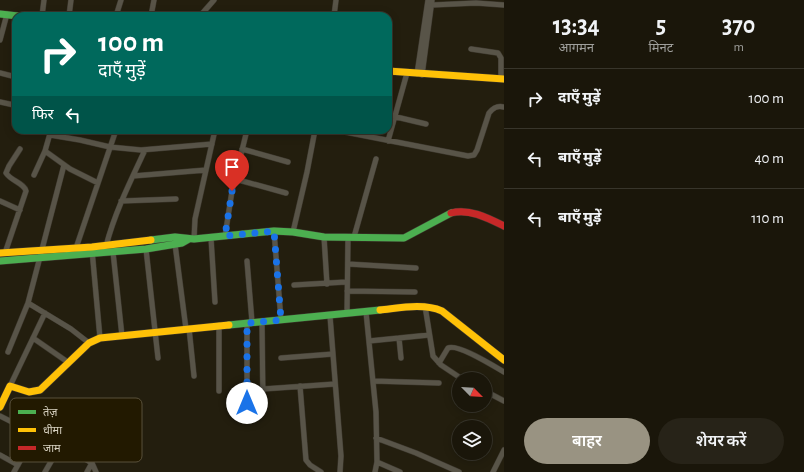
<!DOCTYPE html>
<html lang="hi">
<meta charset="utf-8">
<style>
body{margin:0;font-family:"Alegreya Sans","Noto Sans Devanagari",sans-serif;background:#272318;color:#f1f3f6;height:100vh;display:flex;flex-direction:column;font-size:15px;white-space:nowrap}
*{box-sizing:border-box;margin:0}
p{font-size:13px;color:#9f9f9c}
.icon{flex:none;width:22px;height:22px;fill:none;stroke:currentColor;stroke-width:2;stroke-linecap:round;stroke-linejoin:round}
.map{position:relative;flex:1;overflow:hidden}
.side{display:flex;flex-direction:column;background:#1a160a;width:300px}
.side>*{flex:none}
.top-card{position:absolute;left:12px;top:12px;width:380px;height:122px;border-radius:12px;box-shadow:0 2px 10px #0003,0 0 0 1px #38352b;background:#00695c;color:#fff;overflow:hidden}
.needle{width:26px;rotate:114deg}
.fabs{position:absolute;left:452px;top:372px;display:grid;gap:8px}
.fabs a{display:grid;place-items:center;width:40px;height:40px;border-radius:50%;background:#1a160a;box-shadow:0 2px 10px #0003,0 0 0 1px #38352b;font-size:20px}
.pin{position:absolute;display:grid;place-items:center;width:34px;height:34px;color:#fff;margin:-41px -17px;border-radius:50% 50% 50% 0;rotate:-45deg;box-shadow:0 0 4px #0007}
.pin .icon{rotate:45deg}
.me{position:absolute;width:44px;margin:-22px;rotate:0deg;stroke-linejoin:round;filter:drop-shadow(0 0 3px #0008)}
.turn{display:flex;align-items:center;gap:14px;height:84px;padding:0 20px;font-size:18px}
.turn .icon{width:52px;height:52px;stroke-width:2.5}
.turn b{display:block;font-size:28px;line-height:34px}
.then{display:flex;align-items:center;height:38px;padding:0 20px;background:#0003;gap:8px;font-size:15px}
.eta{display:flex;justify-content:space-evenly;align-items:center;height:68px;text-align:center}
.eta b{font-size:24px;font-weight:600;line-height:28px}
.action{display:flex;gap:8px;margin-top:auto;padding:8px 20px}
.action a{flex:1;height:46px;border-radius:24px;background:#999382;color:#fff;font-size:16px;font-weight:600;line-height:46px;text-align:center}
.action a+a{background:#272318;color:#f1f3f6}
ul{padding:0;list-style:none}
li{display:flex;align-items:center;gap:12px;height:60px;padding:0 20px;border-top:1px solid #38352b}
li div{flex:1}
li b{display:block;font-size:15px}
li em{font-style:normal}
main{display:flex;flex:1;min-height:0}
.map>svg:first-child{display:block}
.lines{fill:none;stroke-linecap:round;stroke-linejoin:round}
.street-casing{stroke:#3e392f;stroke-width:6}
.fast-casing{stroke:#3e392f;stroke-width:8}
.slow-casing{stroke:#3e392f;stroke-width:8}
.jam-casing{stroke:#3e392f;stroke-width:8}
.street{stroke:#585448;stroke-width:5}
.fast{stroke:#4caf50;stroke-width:7}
.slow{stroke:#ffc107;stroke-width:7}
.jam{stroke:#c62828;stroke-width:7}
.route{stroke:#1a73e8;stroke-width:7;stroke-dasharray:0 12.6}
.key{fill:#221900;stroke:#59503a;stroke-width:1}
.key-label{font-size:11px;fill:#d8d2c1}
</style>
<main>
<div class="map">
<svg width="504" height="472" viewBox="0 0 504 472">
<rect width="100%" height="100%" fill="#231e0e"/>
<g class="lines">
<defs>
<path id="street" d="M 432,5 L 476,3 L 504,5
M 42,16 L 44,0
M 69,16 L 71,0
M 116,16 L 121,0
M 151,16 L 154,0
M 200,16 L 214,0
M 334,16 L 336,0
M 0,40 L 7,14
M 471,49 L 498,53 L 501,58 L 501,79
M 0,73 L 16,77
M 417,74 L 428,0
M 422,75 L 432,0
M 0,102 L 14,105
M 388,115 L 426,124
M 285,130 L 291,132 L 295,130
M 335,130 L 468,156 L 474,155 L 477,150 L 489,113 C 493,108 497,105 504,107
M 50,135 L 80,140 L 110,147 L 141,150 L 212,144
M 388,141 L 407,73
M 242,149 L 288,162
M 45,151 L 70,169 L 98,183
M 34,175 L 45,151 L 51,130
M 133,176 L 206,170
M 235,179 L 286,193
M 0,201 L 20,210
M 121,201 L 176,199
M 274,231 L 281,320
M 293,232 L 307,172 L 315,130
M 225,236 L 232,191 L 247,130
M 324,237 L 327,284
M 354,237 L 376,159
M 211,238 L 215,302
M 194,239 L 195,219 L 215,130
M 175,244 L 186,329
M 106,246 C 115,212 130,182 145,150
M 76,248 L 116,130
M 146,249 L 158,358
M 92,250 L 100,338
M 113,252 L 122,336
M 5,253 L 26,191 C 24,183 11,181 6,173 L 9,166 L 20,149
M 247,261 L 252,322
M 348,264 L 416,268
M 294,285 L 346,282
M 347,291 L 415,292
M 28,303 L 71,329 L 89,343
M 425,306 L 433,356 L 441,365 L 462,379
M 366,312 L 376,412 L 377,462 L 375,472
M 347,314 L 348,237
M 330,316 L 341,456 L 340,472
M 262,322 L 263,404
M 189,328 L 194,376
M 33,338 L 69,363
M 399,338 L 401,358
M 369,341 L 429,335
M 8,352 L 28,303 L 64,165
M 281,358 L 333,354
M 439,363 L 448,348 C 457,343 494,366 504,372
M 373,381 L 439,383
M 10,386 L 45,313
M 300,386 L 306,460 L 310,465 L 321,472
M 263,389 L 335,384
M 219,391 L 219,325
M 485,391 L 504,401
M 247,403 L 247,323
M 0,416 L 85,459 L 92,463 L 96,472
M 376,438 L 416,453 L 459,472
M 0,455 L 18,465
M 377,462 L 400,472
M 14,472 L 35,434
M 45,472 L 60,446
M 87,472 L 92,463
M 493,472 L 504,450"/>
<path id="fast" d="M 0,14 L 18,16
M 151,240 L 175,237 L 194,239 L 274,231 L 293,232 L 324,237 L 404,238 L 451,213
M 0,261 L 146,249 L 182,243 L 189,239
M 229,325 L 380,310"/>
<path id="slow" d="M 388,71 L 504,79
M 0,253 L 92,247 L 151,240
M 380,310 C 400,308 423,303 442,311 L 504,360
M 0,407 L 10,386 L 29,392 L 40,390 L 89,343 L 100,338 L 229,325"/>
<path id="jam" d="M 451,213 C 469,208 488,218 504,226"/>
</defs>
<use href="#street" class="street-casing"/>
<use href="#fast" class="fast-casing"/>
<use href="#slow" class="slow-casing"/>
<use href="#jam" class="jam-casing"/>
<use href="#street" class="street"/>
<use href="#fast" class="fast"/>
<use href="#slow" class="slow"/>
<use href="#jam" class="jam"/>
</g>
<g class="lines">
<path class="route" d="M 232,191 L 225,236 L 274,231 L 281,320 L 247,323 L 247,403"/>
</g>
<rect x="10" y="398" width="132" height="64" rx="6" class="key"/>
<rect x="18" y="410" width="18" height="4" fill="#4caf50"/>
<rect x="18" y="428" width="18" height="4" fill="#ffc107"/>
<rect x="18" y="446" width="18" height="4" fill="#c62828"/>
<g class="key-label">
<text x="43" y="416">तेज़</text>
<text x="43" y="434">धीमा</text>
<text x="43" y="452">जाम</text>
</g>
</svg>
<div class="fabs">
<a><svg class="needle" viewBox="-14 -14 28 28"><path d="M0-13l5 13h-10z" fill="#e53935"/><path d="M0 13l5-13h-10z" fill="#9f9f9c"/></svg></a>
<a><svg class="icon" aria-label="layers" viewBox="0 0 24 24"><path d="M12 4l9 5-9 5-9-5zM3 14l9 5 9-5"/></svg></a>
</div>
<div class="pin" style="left:232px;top:191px;background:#d93025"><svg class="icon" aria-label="arrive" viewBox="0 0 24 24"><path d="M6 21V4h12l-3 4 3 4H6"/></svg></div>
<svg class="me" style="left:247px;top:403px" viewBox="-20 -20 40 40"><circle r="19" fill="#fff"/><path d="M0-13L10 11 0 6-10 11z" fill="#1a73e8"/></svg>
<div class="top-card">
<div class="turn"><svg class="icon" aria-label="right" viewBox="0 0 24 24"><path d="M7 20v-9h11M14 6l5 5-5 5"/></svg><div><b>100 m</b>दाएँ मुड़ें</div></div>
<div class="then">फिर<svg class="icon" aria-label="left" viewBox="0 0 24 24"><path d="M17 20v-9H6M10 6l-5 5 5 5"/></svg></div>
</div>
</div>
<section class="side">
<div class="eta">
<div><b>13:34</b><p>आगमन</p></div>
<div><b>5</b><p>मिनट</p></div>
<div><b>370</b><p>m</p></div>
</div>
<ul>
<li><svg class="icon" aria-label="right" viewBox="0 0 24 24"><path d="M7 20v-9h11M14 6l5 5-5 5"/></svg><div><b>दाएँ मुड़ें</b></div><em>100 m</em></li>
<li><svg class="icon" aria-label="left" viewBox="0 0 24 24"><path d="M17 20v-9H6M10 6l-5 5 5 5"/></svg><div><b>बाएँ मुड़ें</b></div><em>40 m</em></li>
<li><svg class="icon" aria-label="left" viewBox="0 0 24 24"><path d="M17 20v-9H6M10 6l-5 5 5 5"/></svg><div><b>बाएँ मुड़ें</b></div><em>110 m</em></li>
</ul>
<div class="action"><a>बाहर</a><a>शेयर करें</a></div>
</section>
</main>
